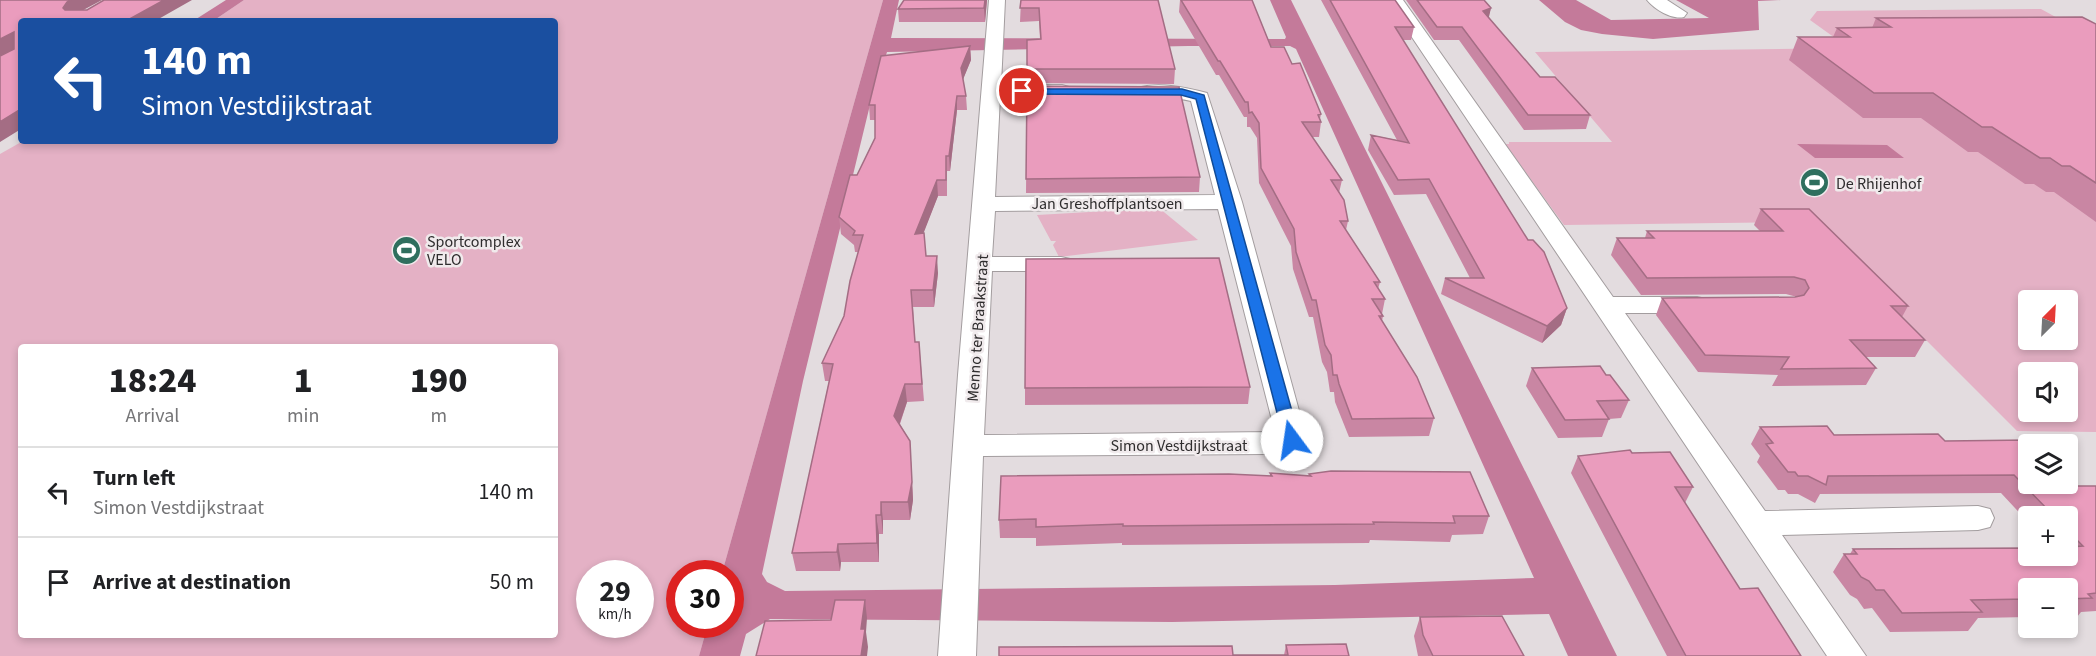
<!DOCTYPE html>
<meta charset="utf-8">
<style>
body{margin:0;font-family:"Source Sans 3",sans-serif;background:#f6f6f6;color:#202124;height:100vh;display:flex;flex-direction:column;font-size:22px;white-space:nowrap}
*{box-sizing:border-box;margin:0}
p{font-size:20px;color:#757577}
.icon{flex:none;width:33px;height:33px;fill:none;stroke:currentColor;stroke-width:2;stroke-linecap:round;stroke-linejoin:round}
.map{position:relative;flex:1;overflow:hidden}
.panel{position:absolute;left:18px;top:344px;width:540px;height:294px;display:flex;flex-direction:column;background:#fff;border-radius:6px;box-shadow:0 3px 9px #0003}
.panel>*{flex:none}
.hud{position:absolute;left:18px;top:18px;width:540px;height:126px;border-radius:6px;box-shadow:0 3px 9px #0003;background:#1a4fa0;color:#fff;overflow:hidden}
.needle{width:39px;rotate:24deg}
.fabs{position:absolute;left:2018px;top:290px;display:grid;gap:12px}
.fabs a{display:grid;place-items:center;width:60px;height:60px;border-radius:6px;background:#fff;box-shadow:0 3px 9px #0003;font-size:30px}
.speed{position:absolute;left:576px;top:560px;display:flex;gap:12px;font-size:30px;font-weight:700;text-align:center}
.speed>*{display:grid;place-content:center;width:78px;height:78px;border-radius:50%;background:#fff;box-shadow:0 3px 9px #0003;line-height:1}
.speed small{font-size:15px;font-weight:400}
.speed .limit{border:9px solid #d22;background:#fff;color:#111}
.pin{position:absolute;display:grid;place-items:center;width:51px;height:51px;color:#fff;margin:-26px;border:3px solid #fff;border-radius:50%;box-shadow:0 2px 6px #0007}
.me{position:absolute;width:66px;margin:-33px;rotate:346deg;stroke-linejoin:round;filter:drop-shadow(0 0 4px #0008)}
.turn{display:flex;align-items:center;gap:21px;height:126px;padding:0 24px;font-size:27px}
.turn .icon{width:78px;height:78px;stroke-width:2.5}
.turn b{display:block;font-size:42px;line-height:51px}
.eta{display:flex;justify-content:space-evenly;align-items:center;height:102px;text-align:center}
.eta b{font-size:36px;font-weight:800;line-height:42px}
ul{padding:0;list-style:none}
li{display:flex;align-items:center;gap:18px;height:90px;padding:0 24px;border-top:2px solid #e0e0e0}
li div{flex:1}
li b{display:block;font-size:22px}
li em{font-style:normal}
.map>svg:first-child{display:block}
.green{fill:#e4b1c5;fill-rule:evenodd}
.water{fill:#c47a9a;fill-rule:evenodd}
.lines{fill:none;stroke-linecap:round;stroke-linejoin:round}
.street-casing{stroke:#a39d9f;stroke-width:2}
.street{fill:#fff;fill-rule:evenodd}
.wall{fill:#c986a3}
.shaded-wall{fill:#a46d84}
.building{fill:#ea9cbd;stroke:#a46d84;stroke-width:1.5}
.route{fill:#1a73e8;stroke:#114b97;stroke-width:1.5}
.labels{text-anchor:middle;stroke-width:5;stroke-linejoin:round;paint-order:stroke}
.poi-label{font-size:16px;fill:#2f2d2e;stroke:#f0eaec;text-anchor:start}
.street-label{font-size:16px;fill:#2f2d2e;stroke:#f0eaec}
</style>
<div class="map">
<svg width="2096" height="656" viewBox="0 0 2096 656">
<rect width="100%" height="100%" fill="#e3dcdf"/>
<path class="green" d="M 244,0 L 883,0 L 722,573 L 680,573 L 680,624 L 708,624 L 699,656 L 0,656 L 0,154 L 23,141 L 555,141 L 555,21 L 213,21 ZM 21,346 L 555,346 L 555,634 L 21,634 ZM 590,573 L 640,573 L 640,624 L 590,624 Z
M 2041,9 L 2096,39 L 2096,432 L 2017,431 L 1808,222 L 1564,225 L 1505,144 L 1509,144 L 1509,142 L 1612,142 L 1535,52 L 1849,48 L 1810,20 L 1817,11 ZM 2028,300 L 2067,300 L 2067,339 L 2028,339 ZM 2028,372 L 2067,372 L 2067,411 L 2028,411 Z
M 1159,208 L 1198,240 L 1059,257 L 1053,245 L 1056,241 L 1051,241 L 1037,215 Z"/>
<path class="water" d="M 226,0 L 244,0 L 213,21 L 193,21 Z
M 883,0 L 899,0 L 891,38 L 1285,39 L 1286,37 L 1270,0 L 1291,0 L 1617,656 L 1568,656 L 1549,614 L 1172,622 L 770,619 L 746,634 L 740,656 L 699,656 L 708,624 L 730,624 L 730,573 L 722,573 ZM 1188,46 L 1290,46 L 1296,49 L 1534,578 L 1335,585 L 785,591 L 767,582 L 762,574 L 803,381 L 869,109 L 887,52 Z
M 1539,0 L 1576,0 L 1611,20 L 1709,18 L 1676,0 L 1781,0 L 1758,1 L 1759,30 L 1653,39 L 1602,34 L 1581,30 L 1565,22 Z
M 1797,144 L 1887,145 L 1904,158 L 1815,158 Z"/>
<g class="lines">
<defs>
<path id="street" d="M 989,0 L 1005,0 L 1001,85 L 1062,85 L 1069,87 L 1072,91 L 1069,95 L 1062,97 L 1000,97 L 995,197 L 1215,195 L 1191,101 C 1173,96 1154,101 1136,96 L 1133,92 L 1136,88 C 1159,82 1184,87 1207,93 L 1242,202 L 1307,440 L 1303,447 L 1267,454 L 983,456 L 976,656 L 938,656 L 958,375 ZM 1218,209 L 1275,432 L 984,435 L 992,271 L 1061,271 L 1070,269 L 1073,264 L 1070,259 L 1061,257 L 992,257 L 995,211 Z
M 1387,0 L 1403,0 L 1613,297 L 1697,297 L 1706,299 L 1710,305 L 1706,311 L 1697,313 L 1625,313 L 1765,511 L 1978,506 L 1990,509 L 1994,518 L 1990,527 L 1978,530 L 1782,535 L 1866,656 L 1827,656 Z
M 1647,0 L 1667,0 L 1687,13 L 1684,17 C 1672,20 1654,9 1647,0 Z"/>
</defs>
<use href="#street" class="street-casing"/>
<use href="#street" class="street"/>
</g>
<path class="wall" d="M 987,0 L 985,22 L 899,22 L 898,9 Z
M 1021,0 L 1175,69 L 1174,84 L 1027,83 L 1027,40 L 1040,39 L 1039,21 L 1020,22 Z
M 1180,0 L 1252,0 L 1271,47 L 1292,64 L 1321,114 L 1320,119 L 1321,122 L 1319,137 L 1312,137 L 1342,180 L 1339,193 L 1348,221 L 1346,230 L 1380,282 L 1378,289 L 1385,299 L 1382,314 L 1383,316 L 1382,321 L 1434,418 L 1429,436 L 1349,437 L 1335,402 L 1334,392 L 1330,392 L 1327,372 L 1322,362 L 1313,317 L 1309,317 L 1293,269 L 1291,246 L 1259,183 L 1257,138 L 1250,127 L 1247,127 L 1247,117 L 1244,117 L 1219,75 L 1216,75 L 1179,12 Z
M 1321,0 L 1395,0 L 1414,27 L 1411,40 L 1403,40 L 1567,308 L 1561,325 L 1542,343 L 1441,294 L 1445,278 L 1470,278 L 1426,194 L 1394,195 L 1368,150 L 1371,135 L 1397,140 Z
M 1406,0 L 1484,0 L 1491,8 L 1488,18 L 1540,77 L 1590,115 L 1586,129 L 1524,130 L 1459,40 L 1434,40 Z
M 1876,18 L 2096,24 L 2096,222 L 2054,192 L 2046,192 L 2034,184 L 2025,184 L 1978,152 L 1968,152 L 1921,118 L 1863,118 L 1789,60 L 1798,37 L 1833,37 L 1837,28 L 1872,28 Z
M 970,46 L 971,60 L 963,79 L 966,96 L 967,110 L 957,110 L 950,171 L 947,171 L 947,196 L 938,196 L 923,233 L 926,256 L 938,273 L 934,307 L 913,307 L 915,342 L 919,342 L 924,401 L 907,402 L 900,424 L 910,441 L 913,500 L 910,520 L 883,520 L 883,534 L 879,534 L 879,562 L 841,562 L 840,571 L 796,571 L 792,553 L 829,381 L 825,381 L 822,363 L 844,316 L 858,252 L 855,252 L 854,245 L 841,234 L 839,217 L 857,175 L 875,138 L 875,120 L 870,120 L 869,105 Z
M 1027,86 L 1200,177 L 1199,192 L 1026,193 Z
M 1761,209 L 1908,306 L 1902,317 L 1925,340 L 1915,357 L 1866,357 L 1876,368 L 1866,385 L 1772,386 L 1778,375 L 1698,372 L 1656,315 L 1662,298 L 1797,297 L 1786,294 L 1641,295 L 1611,255 L 1617,238 L 1645,238 L 1647,231 L 1760,231 L 1754,225 Z
M 1532,368 L 1606,375 L 1629,400 L 1621,418 L 1609,419 L 1602,437 L 1558,438 L 1526,386 Z
M 1250,387 L 1248,404 L 1025,405 L 1025,388 Z
M 1760,427 L 1834,435 L 1945,441 L 2075,486 L 2096,486 L 2096,611 L 2081,612 L 2077,617 L 2067,617 L 2067,588 L 2028,588 L 2028,617 L 1978,618 L 1968,631 L 1890,632 L 1872,608 L 1864,609 L 1857,599 L 1850,595 L 1833,572 L 1844,554 L 1850,554 L 1853,549 L 2067,555 L 2067,516 L 2028,516 L 2028,522 L 2001,493 L 1820,494 L 1815,503 L 1798,494 L 1788,494 L 1785,490 L 1778,490 L 1757,462 L 1760,456 L 1751,444 Z
M 1632,453 L 1693,487 L 1685,503 L 1740,589 L 1801,656 L 1667,656 L 1571,473 L 1578,456 Z
M 1270,473 L 1309,476 L 1309,474 L 1489,516 L 1483,534 L 1452,535 L 1450,542 L 1370,540 L 1369,543 L 1122,545 L 1122,543 L 1036,546 L 1036,538 L 1000,538 L 999,520 L 1270,476 Z
M 1420,617 L 1524,656 L 1418,656 L 1414,636 Z
M 1286,645 L 1349,656 L 1233,655 L 1284,655 Z"/>
<path class="shaded-wall" d="M 71,0 L 102,0 L 74,15 L 70,21 L 63,8 L 67,2 Z
M 164,0 L 192,0 L 155,21 L 126,21 Z
M 985,0 L 987,0 L 985,22 L 984,8 Z
M 1491,8 L 1488,21 L 1483,11 Z
M 14,32 L 21,46 L 0,56 L 0,39 Z
M 970,46 L 971,60 L 962,82 L 961,68 Z
M 957,96 L 957,110 L 950,171 L 949,156 Z
M 21,109 L 21,129 L 0,142 L 0,122 Z
M 937,180 L 938,196 L 917,250 L 915,234 Z
M 937,256 L 938,273 L 934,307 L 933,290 Z
M 1567,308 L 1561,325 L 1542,343 L 1547,326 Z
M 905,384 L 907,402 L 896,434 L 894,416 Z
M 910,441 L 913,500 L 910,520 L 908,502 Z
M 881,502 L 883,520 L 883,534 L 881,515 Z
M 876,515 L 879,534 L 879,562 L 877,543 Z
M 838,544 L 841,562 L 840,571 L 837,552 Z
M 865,600 L 867,618 L 866,632 L 868,647 L 867,656 L 861,656 L 861,629 Z"/>
<path class="building" d="M 0,0 L 71,0 L 67,2 L 63,8 L 65,10 L 87,10 L 104,0 L 164,0 L 126,21 L 21,21 L 21,109 L 0,122 L 0,56 L 14,49 L 14,32 L 0,39 Z
M 904,0 L 985,0 L 984,8 L 898,9 Z
M 1021,0 L 1158,0 L 1175,69 L 1027,69 L 1027,40 L 1041,39 L 1039,8 L 1020,8 Z
M 1181,0 L 1252,0 L 1271,47 L 1284,47 L 1292,64 L 1300,63 L 1321,114 L 1318,115 L 1321,122 L 1302,122 L 1342,180 L 1331,180 L 1344,200 L 1348,221 L 1340,221 L 1380,282 L 1374,282 L 1385,299 L 1372,299 L 1383,316 L 1379,316 L 1417,377 L 1434,418 L 1352,419 L 1339,384 L 1337,375 L 1333,375 L 1331,355 L 1325,345 L 1316,300 L 1312,300 L 1296,252 L 1294,229 L 1261,168 L 1259,123 L 1252,112 L 1249,113 L 1248,102 L 1245,102 L 1220,61 L 1218,61 Z
M 1330,0 L 1395,0 L 1414,27 L 1395,27 L 1528,240 L 1533,240 L 1544,252 L 1567,308 L 1547,326 L 1445,278 L 1484,278 L 1429,179 L 1398,180 L 1371,135 L 1409,143 Z
M 1417,0 L 1484,0 L 1491,8 L 1483,11 L 1540,77 L 1555,77 L 1590,115 L 1528,115 L 1462,27 L 1437,27 Z
M 2082,17 L 2096,24 L 2096,183 L 2070,166 L 2062,166 L 2050,158 L 2040,158 L 1992,127 L 1982,127 L 1933,93 L 1874,93 L 1798,37 L 1850,37 L 1837,28 L 1891,27 L 1876,18 Z
M 970,46 L 961,68 L 966,96 L 957,96 L 949,156 L 946,156 L 946,180 L 937,180 L 915,234 L 924,233 L 926,256 L 937,256 L 933,290 L 911,290 L 915,342 L 919,342 L 922,384 L 905,384 L 894,416 L 910,441 L 912,482 L 908,502 L 881,502 L 881,515 L 876,515 L 877,543 L 838,544 L 837,552 L 792,553 L 833,364 L 822,363 L 844,316 L 850,281 L 863,235 L 853,235 L 855,231 L 839,217 L 850,175 L 857,175 L 875,138 L 875,105 L 869,105 L 881,56 Z
M 1027,86 L 1179,87 L 1200,177 L 1026,179 Z
M 1761,209 L 1809,209 L 1908,306 L 1891,306 L 1925,340 L 1850,340 L 1876,368 L 1781,369 L 1789,357 L 1705,355 L 1662,298 L 1795,297 L 1804,295 L 1809,288 L 1805,280 L 1794,277 L 1647,278 L 1617,238 L 1654,238 L 1647,231 L 1783,231 Z
M 1219,258 L 1250,387 L 1025,388 L 1026,259 Z
M 1600,366 L 1606,375 L 1610,375 L 1629,400 L 1597,401 L 1609,419 L 1565,420 L 1532,368 Z
M 1827,426 L 1834,435 L 1938,434 L 1945,441 L 2029,440 L 2032,444 L 2028,444 L 2028,483 L 2067,483 L 2067,478 L 2075,486 L 2096,486 L 2096,593 L 2088,594 L 2092,598 L 2067,599 L 2067,588 L 2028,588 L 2028,599 L 1971,600 L 1982,612 L 1902,613 L 1884,590 L 1876,590 L 1869,581 L 1861,577 L 1844,554 L 1857,554 L 1853,549 L 2028,548 L 2028,555 L 2067,555 L 2067,547 L 2083,546 L 2067,530 L 2067,516 L 2054,516 L 2014,475 L 1828,476 L 1826,485 L 1808,476 L 1798,476 L 1795,472 L 1788,472 L 1766,444 L 1773,443 L 1760,427 Z
M 1630,450 L 1632,453 L 1670,452 L 1693,487 L 1675,487 L 1740,589 L 1758,588 L 1801,656 L 1686,656 L 1578,456 Z
M 1331,471 L 1470,472 L 1489,516 L 1453,516 L 1455,523 L 1373,522 L 1374,524 L 1123,526 L 1123,524 L 1036,527 L 1036,519 L 999,520 L 1001,476 L 1229,474 L 1272,476 L 1270,473 L 1311,476 L 1309,474 Z
M 835,600 L 865,600 L 861,629 L 865,629 L 861,656 L 756,656 L 765,621 L 831,620 Z
M 1502,616 L 1524,656 L 1433,656 L 1423,635 L 1420,617 Z
M 1346,644 L 1349,656 L 999,656 L 999,647 L 1232,646 L 1233,655 L 1288,655 L 1286,645 Z"/>
<path class="route" d="M 1019,89 L 1182,89 L 1204,95 L 1300,440 L 1298,444 L 1287,444 L 1284,440 L 1196,99 L 1181,95 L 1022,94 L 1017,91 Z"/>
<defs>
<symbol id="stadium-disc" viewBox="-11 -11 22 22"><circle r="9.5" fill="#2f6f5e" stroke="#f0eaec"/><path d="M0-5a6.5 5 0 1 0 0 10a6.5 5 0 1 0 0-10ZM-3.5-1.8h7v3.6h-7Z" fill="#fff"/></symbol>
</defs>
<g fill-rule="evenodd">
<use href="#stadium-disc" x="1798" y="166" width="33" height="33"/>
<use href="#stadium-disc" x="390" y="234" width="33" height="33"/>
</g>
<g class="labels">
<g class="poi-label">
<text x="1836" y="189">De Rhijenhof</text>
<text x="427" y="247">Sportcomplex<tspan x="427" dy="18">VELO</tspan></text>
</g>
<g class="street-label">
<text x="1107" y="209">Jan Greshoffplantsoen</text>
<text transform="translate(977 328) rotate(-86)" y="6">Menno ter Braakstraat</text>
<text x="1179" y="451">Simon Vestdijkstraat</text>
</g>
</g>
</svg>
<div class="fabs">
<a><svg class="needle" viewBox="-14 -14 28 28"><path d="M0-13l5 13h-10z" fill="#e53935"/><path d="M0 13l5-13h-10z" fill="#757577"/></svg></a>
<a><svg class="icon" aria-label="sound" viewBox="0 0 24 24"><path d="M4 9h4l5-4v14l-5-4H4zM17 9q2 3 0 6"/></svg></a>
<a><svg class="icon" aria-label="layers" viewBox="0 0 24 24"><path d="M12 4l9 5-9 5-9-5zM3 14l9 5 9-5"/></svg></a>
<a>+</a>
<a>−</a>
</div>
<div class="speed"><div>29<small>km/h</small></div><div class="limit">30</div></div>
<div class="pin" style="left:1022px;top:91px;background:#d93025"><svg class="icon" aria-label="arrive" viewBox="0 0 24 24"><path d="M6 21V4h12l-3 4 3 4H6"/></svg></div>
<svg class="me" style="left:1292px;top:440px" viewBox="-20 -20 40 40"><circle r="19" fill="#fff"/><path d="M0-13L10 11 0 6-10 11z" fill="#1a73e8"/></svg>
<div class="hud">
<div class="turn"><svg class="icon" aria-label="left" viewBox="0 0 24 24"><path d="M17 20v-9H6M10 6l-5 5 5 5"/></svg><div><b>140 m</b>Simon Vestdijkstraat</div></div>
</div>
<section class="panel">
<div class="eta">
<div><b>18:24</b><p>Arrival</p></div>
<div><b>1</b><p>min</p></div>
<div><b>190</b><p>m</p></div>
</div>
<ul>
<li><svg class="icon" aria-label="left" viewBox="0 0 24 24"><path d="M17 20v-9H6M10 6l-5 5 5 5"/></svg><div><b>Turn left</b><p>Simon Vestdijkstraat</p></div><em>140 m</em></li>
<li><svg class="icon" aria-label="arrive" viewBox="0 0 24 24"><path d="M6 21V4h12l-3 4 3 4H6"/></svg><div><b>Arrive at destination</b></div><em>50 m</em></li>
</ul>
</section>
</div>
